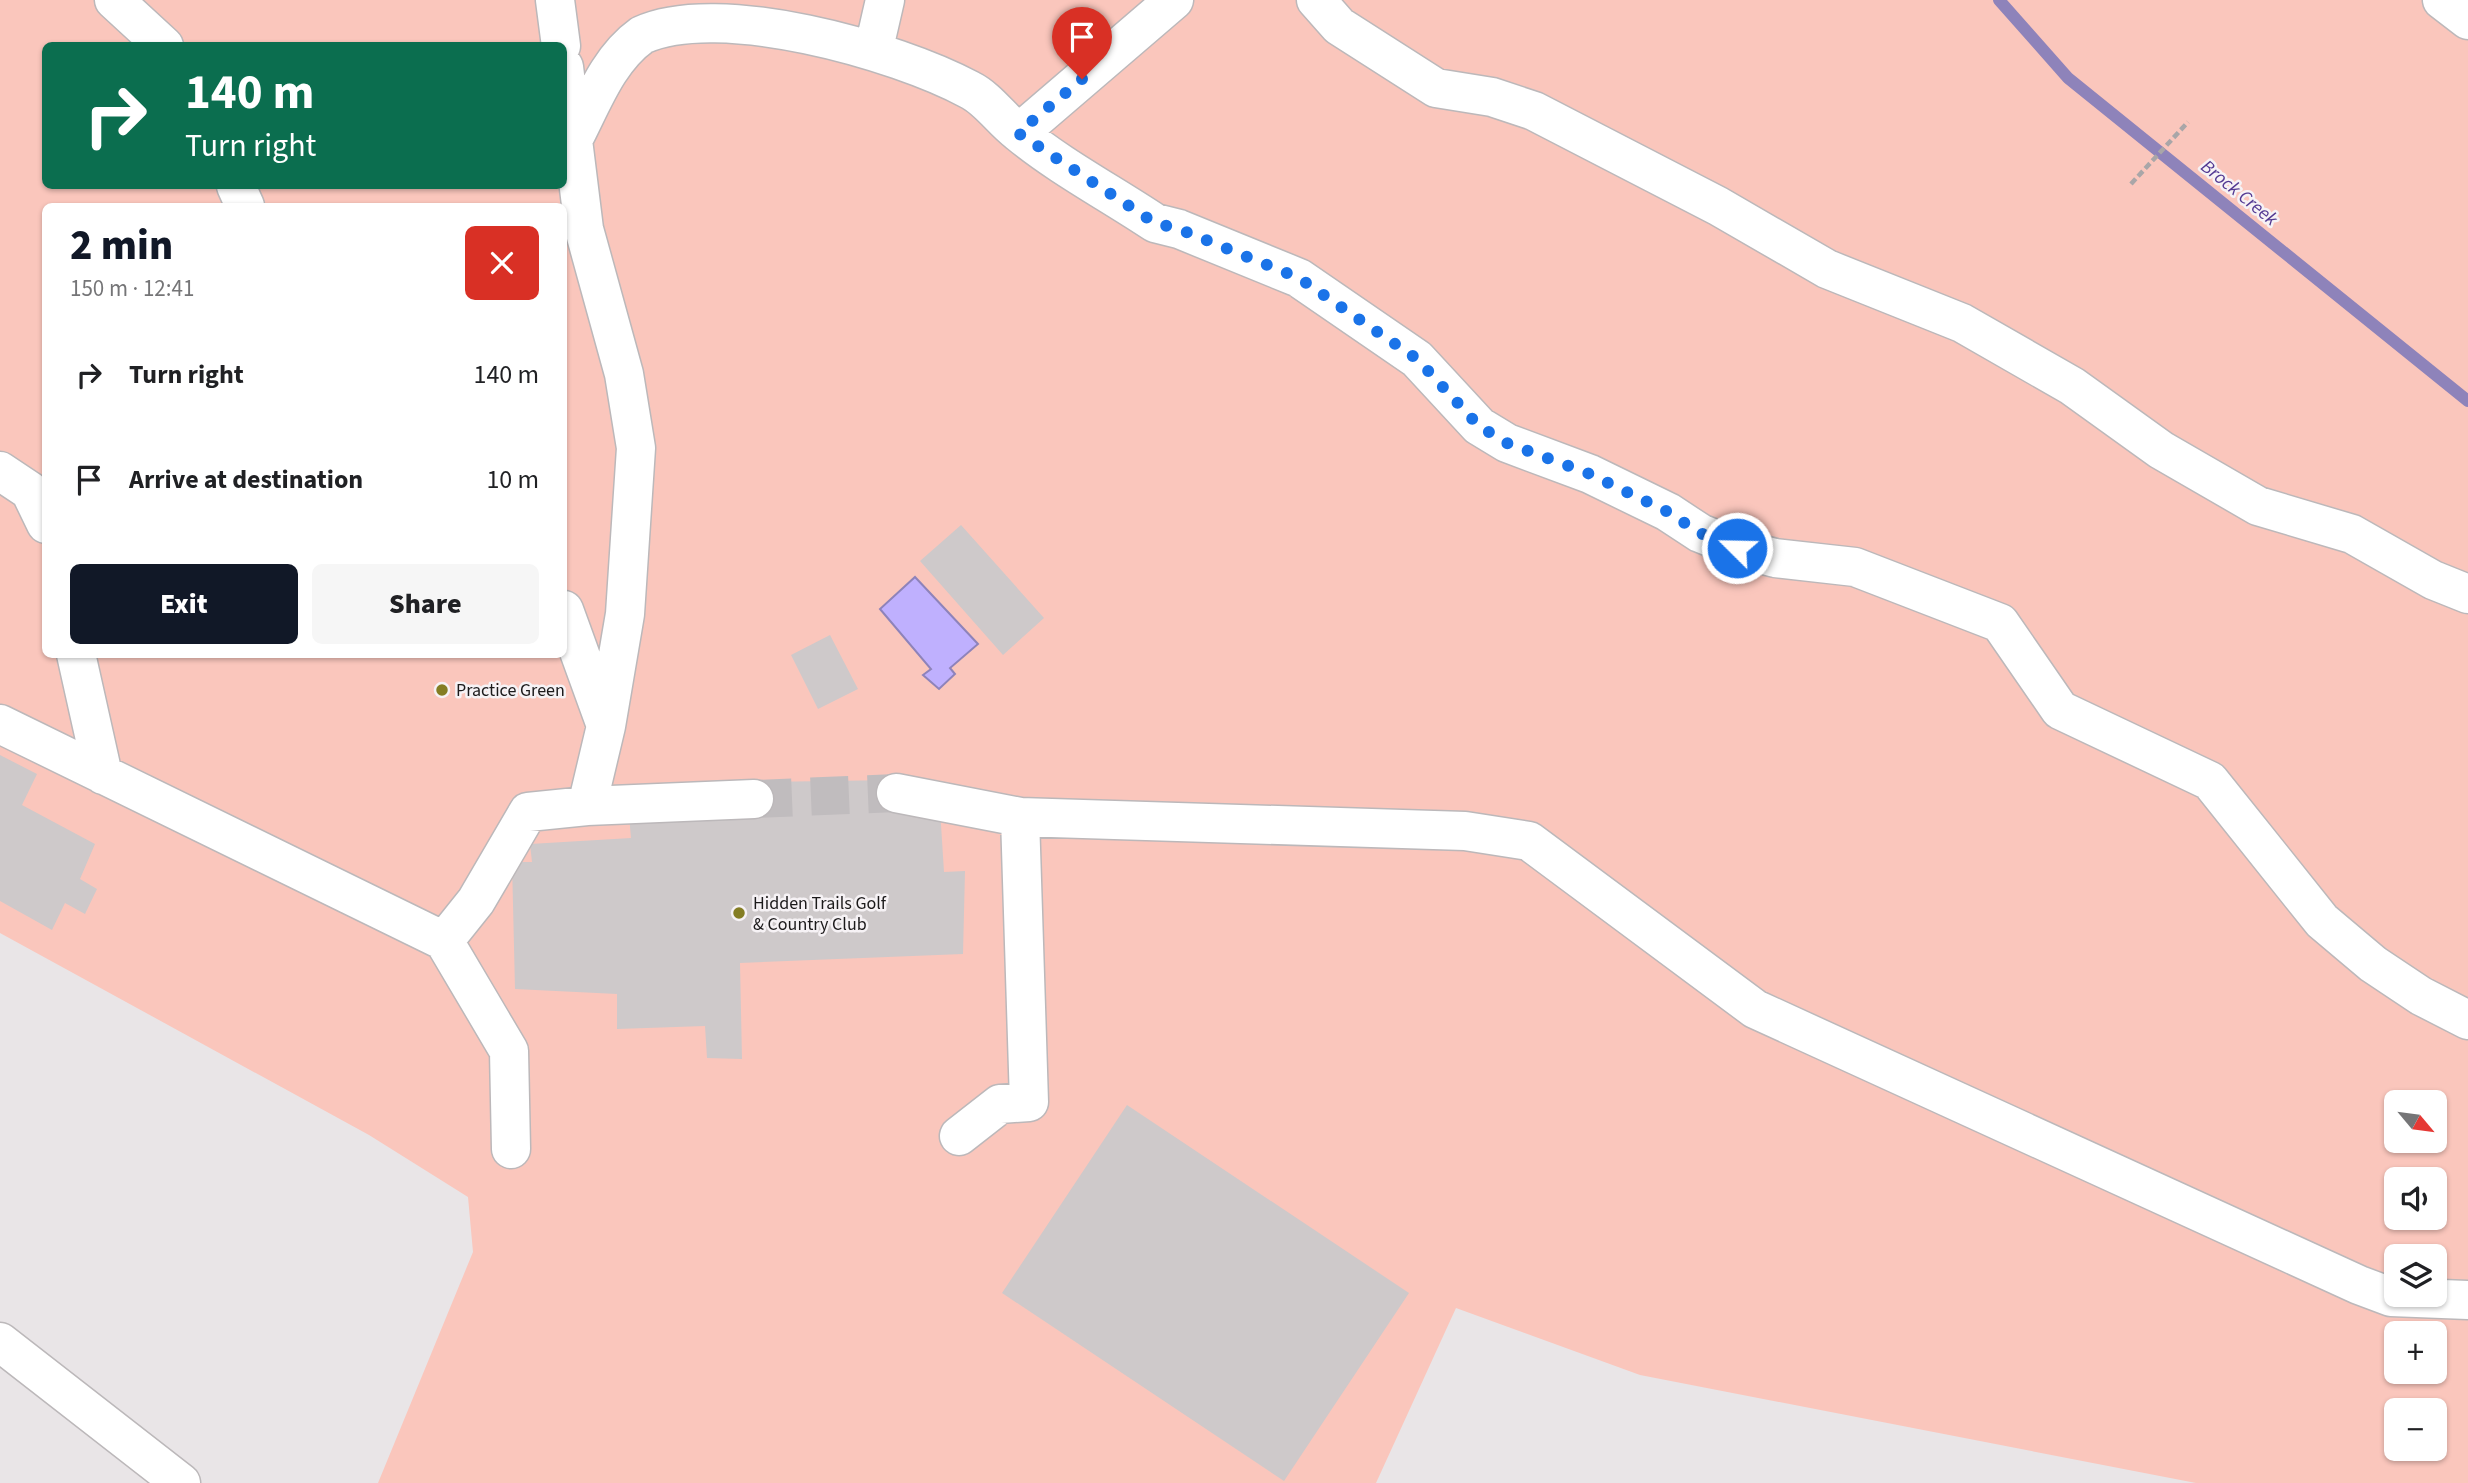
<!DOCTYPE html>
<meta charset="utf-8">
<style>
body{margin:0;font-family:"Source Sans 3",sans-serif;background:#f6f6f6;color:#202124;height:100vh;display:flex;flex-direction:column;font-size:26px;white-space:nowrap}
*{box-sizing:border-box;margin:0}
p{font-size:23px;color:#757577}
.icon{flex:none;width:38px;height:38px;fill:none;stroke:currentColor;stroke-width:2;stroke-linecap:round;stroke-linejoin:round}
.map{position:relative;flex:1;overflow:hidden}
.side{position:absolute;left:42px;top:203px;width:525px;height:455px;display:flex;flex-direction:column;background:#fff;border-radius:10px;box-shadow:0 2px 5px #0004}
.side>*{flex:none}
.hud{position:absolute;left:42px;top:42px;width:525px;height:147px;border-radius:10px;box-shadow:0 2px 5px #0004;background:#0b6e4f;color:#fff;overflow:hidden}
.needle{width:46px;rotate:119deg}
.controls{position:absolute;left:2384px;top:1090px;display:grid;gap:14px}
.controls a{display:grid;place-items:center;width:63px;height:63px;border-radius:10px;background:#fff;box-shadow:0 2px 5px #0004;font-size:35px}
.pin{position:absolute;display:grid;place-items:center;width:60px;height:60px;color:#fff;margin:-72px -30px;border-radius:50% 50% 50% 0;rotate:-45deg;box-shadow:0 0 7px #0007}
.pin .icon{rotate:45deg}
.me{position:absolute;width:77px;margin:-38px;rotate:293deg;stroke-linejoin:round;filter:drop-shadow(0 0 5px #0008)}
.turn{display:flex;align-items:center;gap:24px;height:147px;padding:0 28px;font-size:32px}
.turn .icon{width:91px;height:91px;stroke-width:2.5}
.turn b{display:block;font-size:49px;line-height:60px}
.round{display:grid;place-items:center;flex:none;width:74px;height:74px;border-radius:10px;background:#f6f6f6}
.head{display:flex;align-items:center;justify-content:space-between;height:119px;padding:0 28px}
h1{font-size:42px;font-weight:800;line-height:52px;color:#111827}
.action{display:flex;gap:14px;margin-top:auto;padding:14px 28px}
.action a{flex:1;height:80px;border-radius:10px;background:#111827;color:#fff;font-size:28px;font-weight:800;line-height:80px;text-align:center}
.action a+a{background:#f6f6f6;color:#202124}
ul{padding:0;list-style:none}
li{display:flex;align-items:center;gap:21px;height:105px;padding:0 28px}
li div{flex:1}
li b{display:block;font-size:26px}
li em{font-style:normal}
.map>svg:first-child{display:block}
.green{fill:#fac6bc;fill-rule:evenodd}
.water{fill:#bfb0fe;stroke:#8e83ba;stroke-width:2}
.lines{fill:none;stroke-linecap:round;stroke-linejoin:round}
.stream{stroke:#8e83ba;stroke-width:12}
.building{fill:#cec9ca}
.minor-tunnel{stroke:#c0bcbe;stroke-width:38;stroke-dasharray:38 19;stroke-linecap:butt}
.minor-casing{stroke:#bcb8ba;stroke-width:41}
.path{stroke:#a9a6a8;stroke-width:4.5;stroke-dasharray:7 3.5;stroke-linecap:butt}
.minor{stroke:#fff;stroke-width:38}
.route{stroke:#1a73e8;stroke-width:12;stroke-dasharray:0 21.6}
.poi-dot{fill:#847d23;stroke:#f6f2f5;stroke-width:2.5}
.labels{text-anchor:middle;stroke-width:5;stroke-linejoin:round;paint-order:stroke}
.poi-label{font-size:18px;fill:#1c1a1b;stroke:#f6f2f5;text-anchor:start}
.water-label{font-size:19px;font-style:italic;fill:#533992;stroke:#f6f2f5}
</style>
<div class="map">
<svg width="2468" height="1483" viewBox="0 0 2468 1483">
<rect width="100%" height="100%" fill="#e9e5e7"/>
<path class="green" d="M 0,0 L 2468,0 L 2468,1483 L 2196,1483 L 1640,1375 L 1456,1308 L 1376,1483 L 378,1483 L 473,1252 L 468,1197 L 369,1135 L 0,933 ZM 46,46 L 564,46 L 564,186 L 46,186 ZM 46,206 L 564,206 L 564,654 L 46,654 ZM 2396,1102 L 2434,1102 L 2434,1141 L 2396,1141 ZM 2396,1180 L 2434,1180 L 2434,1218 L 2396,1218 ZM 2396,1256 L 2434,1256 L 2434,1295 L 2396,1295 ZM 2396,1334 L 2434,1334 L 2434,1372 L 2396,1372 ZM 2396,1410 L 2434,1410 L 2434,1449 L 2396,1449 Z"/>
<path class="water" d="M 915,577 L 978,644 L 950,668 L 955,674 L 939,689 L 923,675 L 931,669 L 880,609 Z"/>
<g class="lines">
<path class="stream" d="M 1999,0 L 2068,78 L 2468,401"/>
</g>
<path class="building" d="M 961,525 L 1044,618 L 1003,655 L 920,561 Z
M 830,635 L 858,689 L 818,709 L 791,655 Z
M 0,755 L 37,774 L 22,805 L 95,844 L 80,879 L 97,889 L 85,914 L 65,903 L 52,930 L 0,901 Z
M 895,780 L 940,809 L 944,872 L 965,871 L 963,954 L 740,963 L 742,1059 L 707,1058 L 705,1026 L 617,1029 L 617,994 L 515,989 L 512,862 L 532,862 L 530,844 L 631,838 L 629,815 L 754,782 Z
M 1127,1105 L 1409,1293 L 1284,1481 L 1002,1293 Z"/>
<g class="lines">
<path class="minor-tunnel" d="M 754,799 L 896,793"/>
<defs>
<path id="minor" d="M 114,0 L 164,46
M 555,0 L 561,46
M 1316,0 L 1339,26 L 1436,88 L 1492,97 L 1534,111 L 1718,206 L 1827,269 L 1962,323 L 2072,386 L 2161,450 L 2258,506 L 2352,534 L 2433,580 L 2468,594
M 2442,0 L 2468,20
M 874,48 L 885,0
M 564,67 L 584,229 L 624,374 L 636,448 L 625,614 L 606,726 L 587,806
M 1019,133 L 1174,0
M 573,140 C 592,104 607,60 642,35 C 718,0 896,50 970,90 C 988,99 1002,120 1018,132 C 1059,166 1110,193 1155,223 L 1179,229 L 1299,278 L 1417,359 L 1479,426 L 1507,443 L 1590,474 L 1668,512 L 1700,533 L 1737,548 L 1775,558 L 1855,567 L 2000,623 L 2060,710 L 2210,781 L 2322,921 L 2373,964 L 2421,996 L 2468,1020
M 236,186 L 245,206
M 0,471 L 30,491 L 46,524
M 564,610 L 605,723
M 76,654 L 103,775
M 0,724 L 444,941 L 476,901 L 528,812 L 587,806 L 754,799
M 896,793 L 1020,817 L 1465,831 L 1529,841 L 1755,1009 L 2359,1285 L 2391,1297 L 2468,1300
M 444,941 L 509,1051 L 511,1149
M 959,1136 L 1000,1104 L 1029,1102 L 1020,817
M 0,1342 L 181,1483"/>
</defs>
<use href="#minor" class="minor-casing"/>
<path class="path" d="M 2131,184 L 2188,122"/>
<use href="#minor" class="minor"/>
</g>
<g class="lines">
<path class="route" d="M 1082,79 L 1018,133 L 1155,223 L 1179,229 L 1299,278 L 1417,359 L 1479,426 L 1507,443 L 1590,474 L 1668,512 L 1700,533 L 1737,548"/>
</g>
<g class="poi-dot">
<circle cx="442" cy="690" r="7"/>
<circle cx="739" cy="913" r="7"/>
</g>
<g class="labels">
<g class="poi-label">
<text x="456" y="696">Practice Green</text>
<text x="753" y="909">Hidden Trails Golf<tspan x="753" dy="21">&amp; Country Club</tspan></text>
</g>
<g class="water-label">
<text transform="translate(2240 192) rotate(39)" y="7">Brock Creek</text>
</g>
</g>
</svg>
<div class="controls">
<a><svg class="needle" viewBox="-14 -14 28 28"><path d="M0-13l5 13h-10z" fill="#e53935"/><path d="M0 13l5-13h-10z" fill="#757577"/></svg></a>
<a><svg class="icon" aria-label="sound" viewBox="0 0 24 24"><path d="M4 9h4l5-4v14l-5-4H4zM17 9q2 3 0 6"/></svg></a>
<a><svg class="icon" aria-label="layers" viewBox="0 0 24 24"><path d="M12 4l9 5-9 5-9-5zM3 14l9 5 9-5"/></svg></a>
<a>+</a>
<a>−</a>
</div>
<div class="pin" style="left:1082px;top:79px;background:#d93025"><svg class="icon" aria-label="arrive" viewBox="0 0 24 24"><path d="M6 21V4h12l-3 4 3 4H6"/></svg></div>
<svg class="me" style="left:1737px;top:548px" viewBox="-20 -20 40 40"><circle r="17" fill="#1a73e8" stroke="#fff" stroke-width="3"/><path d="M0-11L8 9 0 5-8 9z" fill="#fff"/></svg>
<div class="hud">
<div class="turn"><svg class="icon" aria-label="right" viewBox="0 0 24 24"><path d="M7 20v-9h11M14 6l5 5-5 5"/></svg><div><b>140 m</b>Turn right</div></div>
</div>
<section class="side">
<div class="head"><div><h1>2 min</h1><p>150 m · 12:41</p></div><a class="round" style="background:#d93025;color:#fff"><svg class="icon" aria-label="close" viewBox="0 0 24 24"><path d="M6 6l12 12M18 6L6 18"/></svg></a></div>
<ul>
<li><svg class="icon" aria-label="right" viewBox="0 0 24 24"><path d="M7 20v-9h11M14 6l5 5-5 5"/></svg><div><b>Turn right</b></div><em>140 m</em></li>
<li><svg class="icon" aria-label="arrive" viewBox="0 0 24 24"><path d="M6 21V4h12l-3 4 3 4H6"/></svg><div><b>Arrive at destination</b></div><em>10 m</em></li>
</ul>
<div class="action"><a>Exit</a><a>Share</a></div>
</section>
</div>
